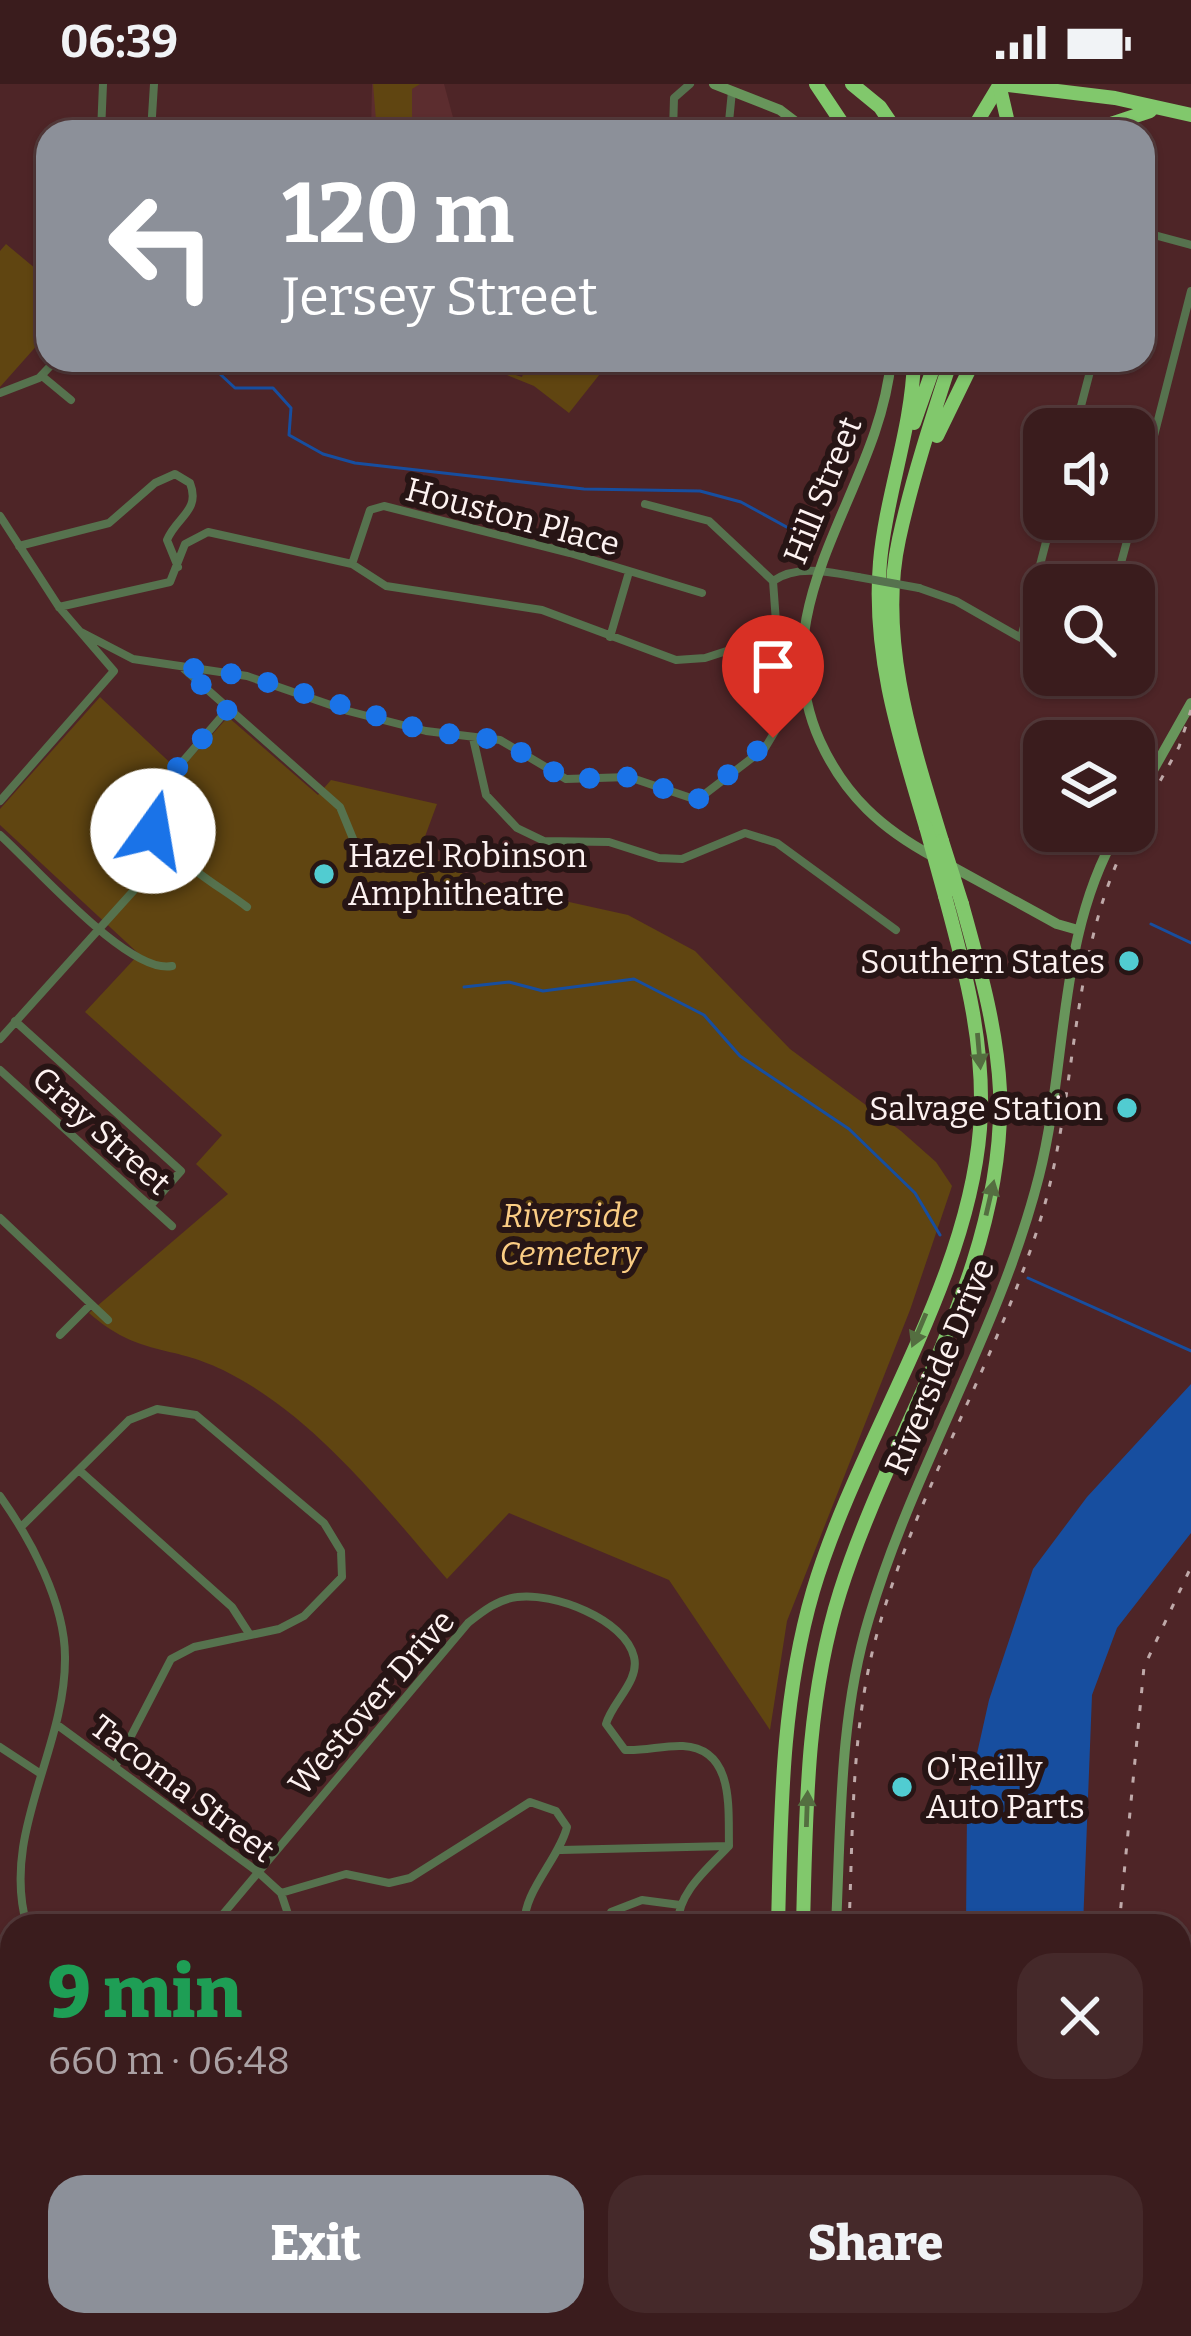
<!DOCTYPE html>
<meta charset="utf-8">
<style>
body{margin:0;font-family:Bitter,serif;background:#45292a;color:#f1f3f6;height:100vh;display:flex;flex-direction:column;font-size:45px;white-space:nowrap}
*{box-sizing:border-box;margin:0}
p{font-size:39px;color:#aba1a4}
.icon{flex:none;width:66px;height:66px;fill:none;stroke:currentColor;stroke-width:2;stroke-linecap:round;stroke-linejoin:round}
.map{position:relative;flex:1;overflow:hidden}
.drawer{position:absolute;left:0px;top:1830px;width:1191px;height:423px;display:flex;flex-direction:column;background:#3a1c1d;border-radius:36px 36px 0 0;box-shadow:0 3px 9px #0004,0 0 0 3px #543a3b}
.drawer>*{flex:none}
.hud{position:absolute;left:36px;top:36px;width:1119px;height:252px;border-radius:36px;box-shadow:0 3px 9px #0004,0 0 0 3px #543a3b;background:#8c9099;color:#fff;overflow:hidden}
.fabs{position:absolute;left:1023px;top:324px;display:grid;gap:24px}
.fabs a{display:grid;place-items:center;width:132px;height:132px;border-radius:24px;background:#3a1c1d;box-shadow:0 3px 9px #0004,0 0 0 3px #543a3b;font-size:60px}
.pin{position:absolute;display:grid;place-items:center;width:102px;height:102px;color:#fff;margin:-123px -51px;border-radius:50% 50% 50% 0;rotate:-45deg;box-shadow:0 0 12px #0007}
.pin .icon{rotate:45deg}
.me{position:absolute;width:132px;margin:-66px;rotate:13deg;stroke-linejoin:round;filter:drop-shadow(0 0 9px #0008)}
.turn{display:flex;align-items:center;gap:42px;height:252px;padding:0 48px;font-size:54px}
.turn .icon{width:156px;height:156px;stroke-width:2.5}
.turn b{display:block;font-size:84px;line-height:102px}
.round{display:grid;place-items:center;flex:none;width:126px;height:126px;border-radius:36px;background:#45292a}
.head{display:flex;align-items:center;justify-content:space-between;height:204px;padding:0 48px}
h1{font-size:72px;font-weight:800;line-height:90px;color:#1e9e55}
.primary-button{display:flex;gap:24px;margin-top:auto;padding:24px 48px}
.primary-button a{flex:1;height:138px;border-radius:36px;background:#8c9099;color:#fff;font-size:48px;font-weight:800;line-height:138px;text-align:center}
.primary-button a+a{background:#45292a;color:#f1f3f6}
.status{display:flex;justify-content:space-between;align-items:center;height:84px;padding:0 60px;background:#3a1c1d;direction:ltr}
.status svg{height:33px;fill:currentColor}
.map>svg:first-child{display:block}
.built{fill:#5c2d2f}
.green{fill:#604511}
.water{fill:#174e9f}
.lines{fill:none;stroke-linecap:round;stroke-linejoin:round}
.stream{stroke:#174e9f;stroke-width:3}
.street{stroke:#56724e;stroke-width:8}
.secondary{stroke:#68955b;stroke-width:10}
.highway{stroke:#81c86c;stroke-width:14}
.rail{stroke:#bfa9a9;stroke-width:3;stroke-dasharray:6 12;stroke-linecap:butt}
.street-bridge{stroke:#56724e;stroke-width:8}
.highway-bridge{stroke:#81c86c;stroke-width:14}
.oneway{fill:#546e40}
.route{stroke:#1a73e8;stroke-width:21;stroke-dasharray:0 37.8}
.poi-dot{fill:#51ccd1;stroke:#271515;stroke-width:4.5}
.labels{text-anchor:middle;stroke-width:12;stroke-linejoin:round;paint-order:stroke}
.street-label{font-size:33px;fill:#fdf2f1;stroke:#271515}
.poi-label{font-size:33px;fill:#fdf2f1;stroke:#271515;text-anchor:start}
.park-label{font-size:33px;font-style:italic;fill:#fbcd84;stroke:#271515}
</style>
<div class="status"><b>06:39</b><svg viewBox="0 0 49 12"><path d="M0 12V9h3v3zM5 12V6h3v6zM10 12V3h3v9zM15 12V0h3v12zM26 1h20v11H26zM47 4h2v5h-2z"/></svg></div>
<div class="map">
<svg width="1191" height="2252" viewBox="0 0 1191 2252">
<rect width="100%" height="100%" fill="#4e2527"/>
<path class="built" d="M 372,0 L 444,0 L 457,48 L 371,48 Z"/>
<path class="green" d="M 373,0 L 420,0 L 412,5 L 412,48 L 377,48 Z
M 6,160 L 48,195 L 48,249 L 0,303 L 0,167 Z
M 470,276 L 522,293 L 525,284 L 501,276 L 542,276 L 539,288 L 544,276 L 611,276 L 569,329 L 534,302 Z
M 100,613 L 179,687 L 228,633 L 318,711 L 331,696 L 437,720 L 420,766 L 478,798 L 628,831 L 695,867 L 790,965 L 901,1047 L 936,1078 L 952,1102 L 910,1226 L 787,1537 L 770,1646 L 669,1496 L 509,1429 L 447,1495 C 381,1419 315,1332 223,1286 C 170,1260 139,1273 89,1229 L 228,1110 L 196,1080 L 222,1051 L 85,928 L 139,870 L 0,741 L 0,725 Z"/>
<path class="water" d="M 1191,1300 L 1191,1449 L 1117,1544 L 1092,1611 L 1083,1842 L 966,1842 L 967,1725 L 974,1683 L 989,1616 L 1033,1485 L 1087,1413 Z
M 928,2241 L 1049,2241 L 1046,2252 L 925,2252 Z"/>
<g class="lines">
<path class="stream" d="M 205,276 L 235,304 L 273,304 L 291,324 L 289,351 L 323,370 L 355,379 L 584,405 L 700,407 L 741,418 L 792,446 L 808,480
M 1151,840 L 1191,859
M 464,903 L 509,898 L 543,907 L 634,895 L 704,931 L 740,972 L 849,1045 L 915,1109 L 940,1151
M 1028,1194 L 1191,1267
M 840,2241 L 864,2252"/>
<path class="street" d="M 101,48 L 103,0
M 151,48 L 154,0
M 673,48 L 674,14 L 690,0
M 728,48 L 732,7
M 1143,148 L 1191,161
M 42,292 L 71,316
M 0,309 L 39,294 L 56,276
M 1075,345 L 1093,276
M 645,420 L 709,437 L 773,497
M 1134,430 L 1191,207
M 0,432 L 59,523 L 114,587 L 0,717
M 19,462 L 109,439 L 155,399 L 175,390 L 190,399 C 201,427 176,433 167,456 L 178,483
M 352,480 L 370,426 L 384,422 L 570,469 L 702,509
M 773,497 C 797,480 830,488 858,493
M 1115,501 L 1133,435
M 919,504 L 956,517 L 1021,554
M 59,523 L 170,498 L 185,460 L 208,448 L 352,480 L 386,502 L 542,526 L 676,576 L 705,574 L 776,551
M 81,548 L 133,575 L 247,592 L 348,627 L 426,647 L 500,656 L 566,695 L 629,693 L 697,716 L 765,664 L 783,634 L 773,497
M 610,553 L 629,488
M 1044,563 L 1021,554 L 1052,435
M 183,584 L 340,723 L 363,779
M 228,625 L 147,719 C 149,765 213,797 247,823
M 473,654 L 486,711 L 517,744 L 544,757 L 609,758 L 659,774 L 682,775 L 745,749 L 777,759 L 896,846
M 0,751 C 36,783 129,891 172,882
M 15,937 L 181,1087 L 150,1122
M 0,955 L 172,764
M 0,986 L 172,1142
M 0,1134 L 108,1236
M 60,1251 L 90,1221
M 79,1386 L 232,1523 L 250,1551
M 0,1412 C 30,1454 65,1519 65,1573 C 66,1666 0,1749 27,1842
M 21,1443 L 129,1336 L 157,1325 L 196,1331 L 324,1439 L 341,1467 L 342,1493 L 304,1532 L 279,1545 L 194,1563 L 171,1575 L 115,1683
M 56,1640 L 258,1788 L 281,1809 L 292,1842
M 0,1663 L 41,1690
M 561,1766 L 728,1762
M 281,1809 L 346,1790 L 389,1799 L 410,1794 L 530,1718 L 556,1727 L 567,1743 C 559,1775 521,1810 525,1842
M 213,1842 L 468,1539 C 482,1528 498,1515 517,1513 C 553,1508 625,1535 634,1573 C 640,1597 612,1618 606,1640 L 625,1666 C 645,1667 664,1661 683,1662 C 735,1665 728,1725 729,1762 C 708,1784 676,1810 678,1842
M 607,1842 L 611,1828 L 642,1816 L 680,1821
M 0,2069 L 12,2071
M 124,2241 L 144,2252
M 337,2241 L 366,2249 L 396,2241
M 57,2252 L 62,2241
M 174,2252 L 206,2243 L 257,2251 L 301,2241"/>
<path class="secondary" d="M 714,0 L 780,26 L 809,48
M 891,276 C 879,408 758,519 820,657 C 845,712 882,745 934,773
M 1134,720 L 1191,619
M 951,782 L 1057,840 L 1078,846
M 836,1842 C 841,1739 839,1633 869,1534 C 914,1382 1000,1246 1039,1092 C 1068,978 1057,851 1118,747
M 722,2252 L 728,2241"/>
<path class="highway" d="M 816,0 L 848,48
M 852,0 L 880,23 L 897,48
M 1000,0 L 1115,14 L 1191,31
M 971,48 L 1000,0
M 1087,48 L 1150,27
M 914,276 C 912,346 886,410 880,478 C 872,571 900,656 926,743
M 914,339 L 936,276
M 937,352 L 974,276
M 942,757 C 913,662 877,556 899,455 C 912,395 932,334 951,276
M 778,1842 C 781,1729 781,1617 813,1507 C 858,1355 967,1204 980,1045 C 986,964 966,889 945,812
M 803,1842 C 806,1729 806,1616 840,1508 C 892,1343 1006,1186 1000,1007 C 997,943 979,882 962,820
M 645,2252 L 652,2241
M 676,2252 L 683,2241"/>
<path class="rail" d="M 1134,744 L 1179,663 L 1191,626
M 849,1842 C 853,1748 851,1652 874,1561 C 913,1410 999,1276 1043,1127 C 1079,1000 1069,865 1132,747
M 1119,1842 L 1144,1583 L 1191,1483
M 739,2252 L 746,2241
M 1077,2252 L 1079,2241"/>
<path class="street-bridge" d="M 858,493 L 919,504"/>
<path class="highway-bridge" d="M 999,0 L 1009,43
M 926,743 L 945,812
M 942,757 L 962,820"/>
</g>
<defs><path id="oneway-solid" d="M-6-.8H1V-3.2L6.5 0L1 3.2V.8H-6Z" transform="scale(3)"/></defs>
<g class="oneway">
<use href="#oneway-solid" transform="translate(979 967) rotate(85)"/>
<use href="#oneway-solid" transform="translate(990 1114) rotate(-77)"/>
<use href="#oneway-solid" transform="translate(919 1246) rotate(113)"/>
<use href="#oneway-solid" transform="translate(807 1725) rotate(-88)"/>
</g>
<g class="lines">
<path class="route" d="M 153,747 L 147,719 L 228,625 L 182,583 L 247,592 L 426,647 L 500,656 L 566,695 L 629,693 L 697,716 L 773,654"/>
</g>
<g class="poi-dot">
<circle cx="324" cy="790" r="12"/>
<circle cx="1129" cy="877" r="12"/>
<circle cx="1127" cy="1024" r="12"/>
<circle cx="902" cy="1703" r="12"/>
</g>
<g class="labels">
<g class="street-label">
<text transform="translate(822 406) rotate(-68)" y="12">Hill Street</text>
<text transform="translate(513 432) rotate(15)" y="12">Houston Place</text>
<text transform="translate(102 1046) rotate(42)" y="12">Gray Street</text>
<text transform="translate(939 1282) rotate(-67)" y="12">Riverside Drive</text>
<text transform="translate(371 1618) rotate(-49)" y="12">Westover Drive</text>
<text transform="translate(183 1704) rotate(37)" y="12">Tacoma Street</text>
</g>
<g class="poi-label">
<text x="348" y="783">Hazel Robinson<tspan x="348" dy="38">Amphitheatre</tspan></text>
<text x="1105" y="889" text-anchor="end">Southern States</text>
<text x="1103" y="1036" text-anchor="end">Salvage Station</text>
<text x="926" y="1696">O'Reilly<tspan x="926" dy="38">Auto Parts</tspan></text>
</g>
<g class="park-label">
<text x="570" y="1143">Riverside<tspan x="570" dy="38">Cemetery</tspan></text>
</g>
</g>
</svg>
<div class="fabs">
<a><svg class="icon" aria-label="sound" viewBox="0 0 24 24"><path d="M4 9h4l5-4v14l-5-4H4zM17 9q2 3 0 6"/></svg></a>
<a><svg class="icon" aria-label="search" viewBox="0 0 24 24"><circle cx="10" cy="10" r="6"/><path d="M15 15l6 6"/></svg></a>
<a><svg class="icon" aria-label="layers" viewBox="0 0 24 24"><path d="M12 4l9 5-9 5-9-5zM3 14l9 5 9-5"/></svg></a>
</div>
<div class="pin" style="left:773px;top:654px;background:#d93025"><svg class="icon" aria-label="arrive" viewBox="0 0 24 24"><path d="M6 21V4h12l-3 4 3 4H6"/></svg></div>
<svg class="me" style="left:153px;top:747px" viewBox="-20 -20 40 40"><circle r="19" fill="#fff"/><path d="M0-13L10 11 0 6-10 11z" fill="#1a73e8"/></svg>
<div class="hud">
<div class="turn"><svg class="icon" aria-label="left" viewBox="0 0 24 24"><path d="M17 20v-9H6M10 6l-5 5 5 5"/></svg><div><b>120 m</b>Jersey Street</div></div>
</div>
<section class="drawer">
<div class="head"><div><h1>9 min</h1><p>660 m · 06:48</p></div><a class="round"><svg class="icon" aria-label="close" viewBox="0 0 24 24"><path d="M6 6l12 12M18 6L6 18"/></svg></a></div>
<div class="primary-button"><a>Exit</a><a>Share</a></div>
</section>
</div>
